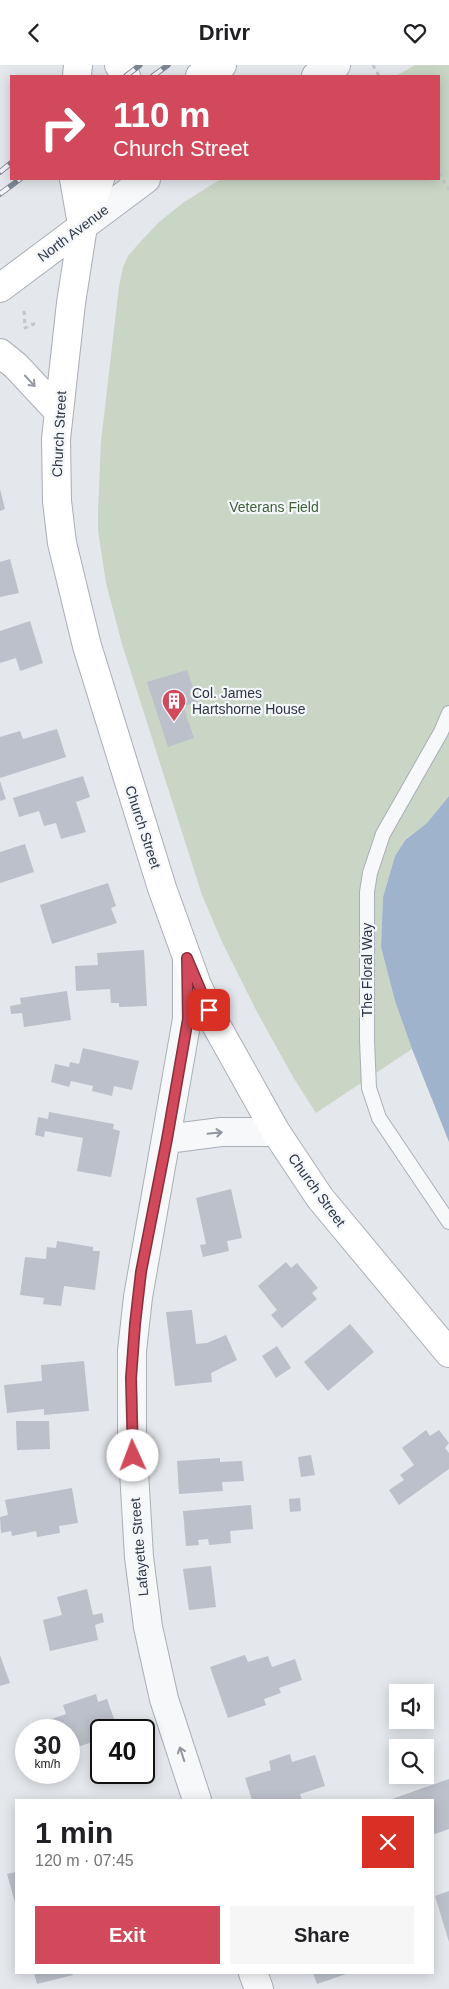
<!DOCTYPE html>
<meta charset="utf-8">
<style>
body{margin:0;font-family:Helvetica,sans-serif;background:#f6f6f6;color:#202124;height:100vh;display:flex;flex-direction:column;font-size:19px;white-space:nowrap}
*{box-sizing:border-box;margin:0}
p{font-size:16px;color:#757577}
.icon{flex:none;width:28px;height:28px;fill:none;stroke:currentColor;stroke-width:2;stroke-linecap:round;stroke-linejoin:round}
.map{position:relative;flex:1;overflow:hidden}
.details{position:absolute;left:15px;top:1734px;width:419px;height:175px;display:flex;flex-direction:column;background:#fff;border-radius:0px;box-shadow:0 2px 12px #0003}
.details>*{flex:none}
.hud{position:absolute;left:10px;top:10px;width:430px;height:105px;border-radius:0px;box-shadow:0 2px 12px #0003;background:#d1495b;color:#fff;overflow:hidden}
.tools{position:absolute;left:389px;top:1619px;display:grid;gap:10px}
.tools a{display:grid;place-items:center;width:45px;height:45px;border-radius:0px;background:#fff;box-shadow:0 2px 12px #0003;font-size:25px}
.speed{position:absolute;left:15px;top:1654px;display:flex;gap:10px;font-size:25px;font-weight:700;text-align:center}
.speed>*{display:grid;place-content:center;width:65px;height:65px;border-radius:50%;background:#fff;box-shadow:0 2px 12px #0003;line-height:1}
.speed small{font-size:12px;font-weight:400}
.speed .limit{border:2px solid #111;border-radius:8px;background:#fff;color:#111}
.pin{position:absolute;display:grid;place-items:center;width:42px;height:42px;color:#fff;margin:-21px;border-radius:10px;box-shadow:0 2px 8px #0006}
.me{position:absolute;width:55px;margin:-28px;rotate:358deg;stroke-linejoin:round;filter:drop-shadow(0 0 4px #0008)}
.turn{display:flex;align-items:center;gap:18px;height:105px;padding:0 20px;font-size:22px}
.turn .icon{width:65px;height:65px;stroke-width:2.5}
.turn b{display:block;font-size:35px;line-height:42px}
.round{display:grid;place-items:center;flex:none;width:52px;height:52px;border-radius:0px;background:#f6f6f6}
.summary{display:flex;align-items:center;justify-content:space-between;height:85px;padding:0 20px}
h1{font-size:30px;font-weight:700;line-height:38px}
.primary-button{display:flex;gap:10px;margin-top:auto;padding:10px 20px}
.primary-button a{flex:1;height:58px;border-radius:0px;background:#d1495b;color:#fff;font-size:20px;font-weight:700;line-height:58px;text-align:center}
.primary-button a+a{background:#f6f6f6;color:#202124}
header{display:flex;justify-content:space-between;align-items:center;height:65px;padding:0 20px;background:#fff;font-size:22px;font-weight:700}
.map>svg:first-child{display:block}
.green{fill:#c9d6c5}
.water{fill:#9fb4cc}
.building{fill:#bbc0ca}
.lines{fill:none;stroke-linecap:round;stroke-linejoin:round}
.service-casing{stroke:#a9aeb7;stroke-width:16}
.tertiary-casing{stroke:#a9aeb7;stroke-width:30}
.secondary-casing{stroke:#a9aeb7;stroke-width:30}
.path{stroke:#c2c5cb;stroke-width:3;stroke-dasharray:4 4;stroke-linecap:butt}
.service{stroke:#f7f8fa;stroke-width:14}
.tertiary{stroke:#f7f8fa;stroke-width:28}
.secondary{stroke:#fff;stroke-width:28}
.rail-casing{stroke:#7d8696;stroke-width:5.5}
.rail{stroke:#f4f6f9;stroke-width:4;stroke-dasharray:11;stroke-linecap:butt}
.oneway{stroke:#959aa2}
.oneway2{stroke:#9196a0}
.route-casing{stroke:#882f3b;stroke-width:12}
.route{stroke:#d1495b;stroke-width:9}
.labels{text-anchor:middle;stroke-width:4.5;stroke-linejoin:round;paint-order:stroke}
.street-label{font-size:14px;fill:#2b3445;stroke:#f4f6f9}
.park-label{font-size:14px;fill:#3f6138;stroke:#f4f6f9}
.poi-label{font-size:14px;fill:#2b3445;stroke:#f4f6f9;text-anchor:start}
</style>
<header><svg class="icon" aria-label="back" viewBox="0 0 24 24"><path d="M15 5l-7 7 7 7"/></svg>Drivr<svg class="icon" aria-label="heart" viewBox="0 0 24 24"><path d="M12 20l-8-8c-3-5 5-10 8-4 3-6 11-1 8 4z"/></svg></header>
<div class="map">
<svg width="449" height="1924" viewBox="0 0 449 1924">
<rect width="100%" height="100%" fill="#e4e7ec"/>
<path class="green" d="M 415,0 L 449,0 L 449,731 L 427,758 L 404,775 L 395,791 L 383,832 L 381,882 L 395,936 L 412,984 L 316,1048 L 293,1012 L 256,945 L 223,879 L 202,830 L 122,579 L 106,518 L 98,466 L 98,445 L 101,377 L 119,221 L 123,202 L 128,191 L 142,175 L 159,157 L 184,137 L 221,114 L 439,114 L 439,11 L 396,11 Z"/>
<path class="water" d="M 449,731 L 449,1077 L 412,984 L 395,936 L 381,882 L 383,832 L 395,791 L 405,775 L 427,758 Z"/>
<path class="building" d="M 0,424 L 5,444 L 0,446 Z
M 10,494 L 19,528 L 0,532 L 0,497 Z
M 30,556 L 43,598 L 20,606 L 16,593 L 0,598 L 0,566 Z
M 187,605 L 198,637 L 183,641 L 194,673 L 168,682 L 147,617 Z
M 57,664 L 66,692 L 0,713 L 0,672 L 20,666 L 23,674 Z
M 83,711 L 90,732 L 76,737 L 86,767 L 61,774 L 56,758 L 44,761 L 39,746 L 19,752 L 13,733 Z
M 0,716 L 6,734 L 0,736 Z
M 25,779 L 34,807 L 0,818 L 0,787 Z
M 108,818 L 116,841 L 111,843 L 117,858 L 52,879 L 40,840 Z
M 144,885 L 147,941 L 119,942 L 119,938 L 111,938 L 110,924 L 76,926 L 75,901 L 98,900 L 97,888 Z
M 67,926 L 71,955 L 24,962 L 22,948 L 11,949 L 10,941 L 21,939 L 20,933 Z
M 83,983 L 139,996 L 132,1025 L 114,1021 L 112,1031 L 92,1026 L 93,1021 L 71,1016 L 69,1022 L 51,1017 L 55,999 L 69,1002 L 70,997 L 79,999 Z
M 49,1047 L 114,1059 L 113,1064 L 120,1066 L 111,1112 L 77,1106 L 83,1073 L 45,1066 L 44,1072 L 35,1070 L 38,1052 L 48,1054 Z
M 231,1124 L 242,1173 L 227,1176 L 229,1186 L 203,1192 L 200,1180 L 206,1179 L 196,1133 Z
M 57,1176 L 93,1182 L 93,1186 L 100,1186 L 95,1225 L 64,1221 L 61,1241 L 43,1239 L 44,1233 L 20,1230 L 25,1192 L 46,1194 L 47,1182 L 56,1183 Z
M 286,1197 L 291,1203 L 297,1198 L 318,1223 L 312,1228 L 317,1234 L 282,1263 L 271,1250 L 277,1245 L 258,1221 Z
M 192,1245 L 196,1279 L 207,1278 L 226,1270 L 237,1295 L 211,1308 L 212,1317 L 175,1321 L 166,1247 Z
M 350,1259 L 374,1287 L 328,1326 L 304,1297 Z
M 277,1281 L 291,1303 L 276,1313 L 262,1291 Z
M 84,1296 L 89,1346 L 44,1350 L 44,1344 L 7,1348 L 4,1320 L 42,1316 L 41,1300 Z
M 16,1356 L 49,1356 L 50,1384 L 17,1385 Z
M 426,1365 L 430,1371 L 439,1365 L 449,1378 L 445,1383 L 449,1388 L 449,1404 L 399,1440 L 389,1425 L 404,1415 L 400,1410 L 414,1400 L 402,1383 Z
M 311,1390 L 315,1410 L 301,1412 L 298,1392 Z
M 220,1393 L 220,1397 L 242,1396 L 244,1416 L 222,1417 L 223,1426 L 179,1429 L 177,1396 Z
M 72,1423 L 78,1458 L 59,1461 L 60,1468 L 37,1472 L 36,1466 L 12,1471 L 11,1466 L 1,1468 L 0,1452 L 8,1450 L 5,1435 Z
M 300,1433 L 301,1446 L 290,1447 L 289,1434 Z
M 251,1440 L 253,1464 L 230,1466 L 231,1478 L 209,1480 L 208,1474 L 198,1475 L 199,1480 L 186,1481 L 183,1446 Z
M 211,1501 L 216,1542 L 189,1545 L 183,1504 Z
M 87,1524 L 93,1550 L 102,1548 L 104,1557 L 95,1560 L 98,1575 L 50,1586 L 43,1555 L 62,1550 L 57,1532 Z
M 0,1590 L 10,1618 L 0,1621 Z
M 245,1590 L 248,1597 L 268,1591 L 272,1602 L 295,1594 L 302,1615 L 279,1623 L 281,1628 L 264,1634 L 266,1640 L 228,1653 L 210,1602 Z
M 96,1629 L 98,1637 L 107,1634 L 118,1665 L 101,1665 L 101,1682 L 98,1684 L 95,1676 L 69,1685 L 69,1665 L 30,1665 L 28,1662 L 66,1649 L 63,1640 Z
M 290,1689 L 292,1697 L 315,1690 L 325,1721 L 300,1729 L 302,1735 L 252,1735 L 245,1713 L 271,1705 L 269,1696 Z
M 449,1714 L 449,1764 L 432,1770 L 432,1735 L 389,1735 Z
M 16,1807 L 16,1841 L 7,1809 Z
M 449,1826 L 449,1877 L 435,1831 Z
M 34,1908 L 72,1908 L 73,1910 L 37,1919 Z
M 313,1908 L 349,1908 L 317,1919 Z"/>
<g class="lines">
<defs>
<path id="service" d="M 449,648 L 441,667 L 383,769 L 370,808 L 367,827 L 367,975 L 369,1023 L 379,1053 L 449,1157"/>
<path id="tertiary" d="M 316,11 L 336,0
M 83,161 L 146,114
M 187,895 L 187,954 L 138,1232 L 132,1286 L 132,1372 L 139,1492 L 148,1562 L 164,1634 L 197,1735
M 167,1074 L 221,1067 L 276,1067
M 253,1908 L 259,1924"/>
<path id="secondary" d="M 119,0 L 126,11
M 77,11 L 78,0
M 200,11 L 222,0
M 74,114 L 82,159
M 100,114 L 83,161 L 71,238 L 56,374 L 57,436 L 62,478 L 87,581 L 162,823 L 197,920 L 215,958 L 276,1067 L 320,1133 L 449,1288
M 0,223 L 83,161
M 0,288 L 16,301 L 58,346"/>
</defs>
<use href="#service" class="service-casing"/>
<use href="#tertiary" class="tertiary-casing"/>
<use href="#secondary" class="secondary-casing"/>
<path class="path" d="M 373,0 L 379,11
M 439,108 L 449,125
M 24,246 L 25,263 L 38,257"/>
<use href="#service" class="service"/>
<use href="#tertiary" class="tertiary"/>
<use href="#secondary" class="secondary"/>
<defs>
<path id="rail" d="M 126,11 L 140,0
M 153,11 L 168,0
M 0,107 L 11,98
M 0,129 L 20,114"/>
</defs>
<use href="#rail" class="rail-casing"/>
<use href="#rail" class="rail"/>
</g>
<defs><path id="oneway-shaft" d="M-6 0H5M1.5-3L5.5 0L1.5 3" fill="none" stroke-width="1.6" stroke-linecap="round" stroke-linejoin="round" transform="scale(1.25)"/></defs>
<use class="oneway" href="#oneway-shaft" transform="translate(30 316) rotate(47)"/>
<g class="oneway2">
<use href="#oneway-shaft" transform="translate(215 1068) rotate(-6)"/>
<use href="#oneway-shaft" transform="translate(182 1689) rotate(-108)"/>
</g>
<g class="lines">
<defs>
<path id="route" d="M 133,1391 L 131,1313 L 135,1259 L 141,1207 L 167,1074 L 188,954 L 187,893 L 209,945"/>
</defs>
<use href="#route" class="route-casing"/>
<use href="#route" class="route"/>
</g>
<defs>
<symbol id="building-pin" viewBox="-11 -11 22 30"><path d="M0 17L-7.5 6A9.5 9.5 0 1 1 7.5 6Z" fill="#d1495b" stroke="#f4f6f9"/><path d="M-4-6H4V6H1V3H-1V6H-4ZM-2.5-4.3h1.7v1.8h-1.7ZM.8-4.3h1.7v1.8H.8ZM-2.5-1h1.7V.8h-1.7ZM.8-1h1.7V.8H.8Z" fill="#fff"/></symbol>
</defs>
<g fill-rule="evenodd">
<use href="#building-pin" x="160" y="622" width="28" height="38"/>
</g>
<g class="labels">
<g class="street-label">
<text transform="translate(73 168) rotate(-37)" y="5">North Avenue</text>
<text transform="translate(59 369) rotate(-87)" y="5">Church Street</text>
<text transform="translate(143 762) rotate(72)" y="5">Church Street</text>
<text transform="translate(367 905) rotate(-90)" y="5">The Floral Way</text>
<text transform="translate(317 1125) rotate(54)" y="5">Church Street</text>
<text transform="translate(139 1482) rotate(-95)" y="5">Lafayette Street</text>
</g>
<g class="park-label">
<text x="274" y="447">Veterans Field</text>
</g>
<g class="poi-label">
<text x="192" y="633">Col. James<tspan x="192" dy="16">Hartshorne House</tspan></text>
</g>
</g>
</svg>
<div class="tools">
<a><svg class="icon" aria-label="sound" viewBox="0 0 24 24"><path d="M4 9h4l5-4v14l-5-4H4zM17 9q2 3 0 6"/></svg></a>
<a><svg class="icon" aria-label="search" viewBox="0 0 24 24"><circle cx="10" cy="10" r="6"/><path d="M15 15l6 6"/></svg></a>
</div>
<div class="speed"><div>30<small>km/h</small></div><div class="limit">40</div></div>
<div class="pin" style="left:209px;top:945px;background:#d93025"><svg class="icon" aria-label="arrive" viewBox="0 0 24 24"><path d="M6 21V4h12l-3 4 3 4H6"/></svg></div>
<svg class="me" style="left:133px;top:1391px" viewBox="-20 -20 40 40"><circle r="19" fill="#fff"/><path d="M0-13L10 11 0 6-10 11z" fill="#d1495b"/></svg>
<div class="hud">
<div class="turn"><svg class="icon" aria-label="right" viewBox="0 0 24 24"><path d="M7 20v-9h11M14 6l5 5-5 5"/></svg><div><b>110 m</b>Church Street</div></div>
</div>
<section class="details">
<div class="summary"><div><h1>1 min</h1><p>120 m · 07:45</p></div><a class="round" style="background:#d93025;color:#fff"><svg class="icon" aria-label="close" viewBox="0 0 24 24"><path d="M6 6l12 12M18 6L6 18"/></svg></a></div>
<div class="primary-button"><a>Exit</a><a>Share</a></div>
</section>
</div>
